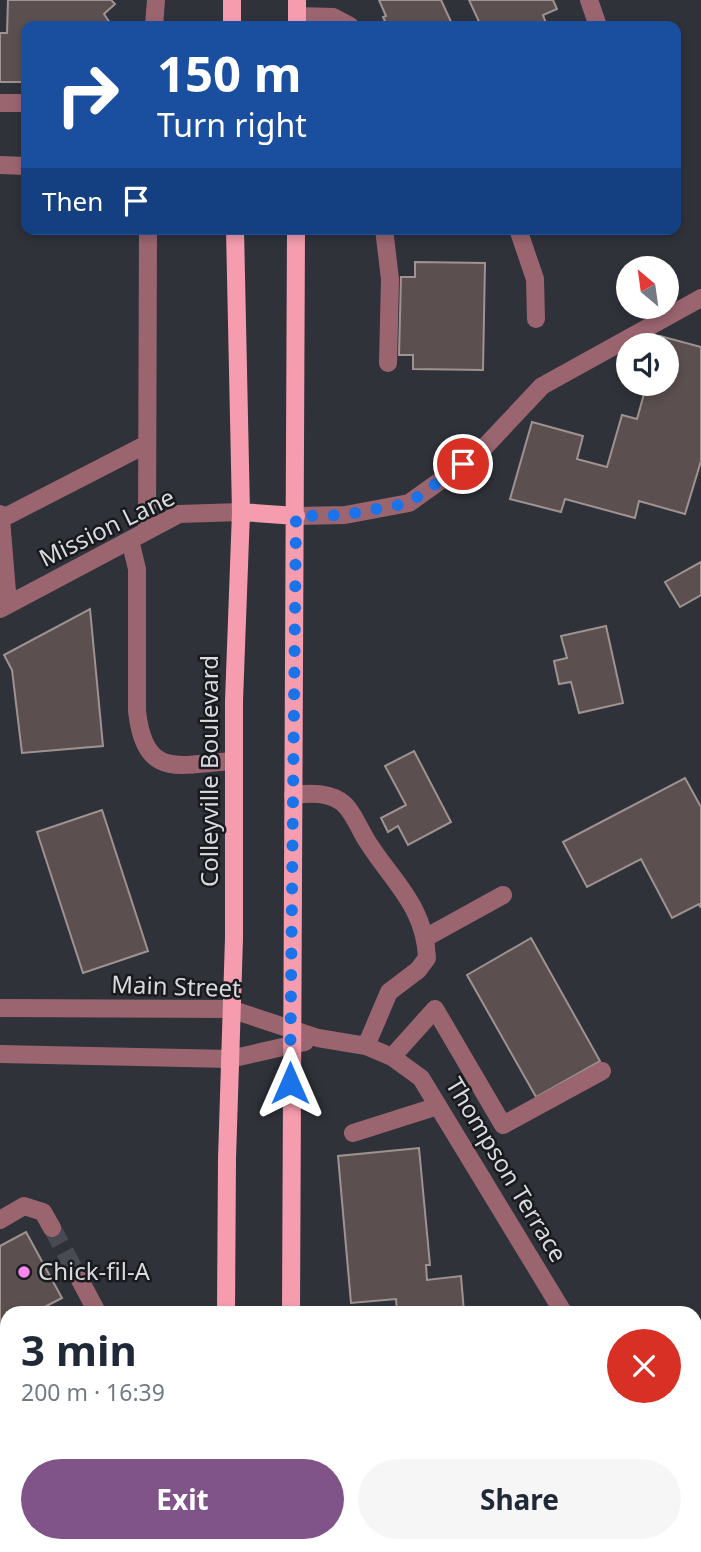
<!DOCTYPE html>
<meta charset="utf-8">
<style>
body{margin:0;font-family:"Noto Sans",sans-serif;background:#f6f6f7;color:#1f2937;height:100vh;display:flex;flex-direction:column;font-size:26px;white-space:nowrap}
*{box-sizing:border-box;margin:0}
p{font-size:23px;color:#747a83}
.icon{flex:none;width:38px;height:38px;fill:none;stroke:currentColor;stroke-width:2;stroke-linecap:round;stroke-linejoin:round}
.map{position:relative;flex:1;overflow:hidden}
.panel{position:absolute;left:0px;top:1306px;width:702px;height:247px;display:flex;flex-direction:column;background:#fff;border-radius:21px 21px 0 0;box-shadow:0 4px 10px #0003}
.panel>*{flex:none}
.top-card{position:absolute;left:21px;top:21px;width:660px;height:214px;border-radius:14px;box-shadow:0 4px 10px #0003;background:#1a4fa0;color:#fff;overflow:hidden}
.needle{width:46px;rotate:331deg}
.tools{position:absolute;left:616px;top:256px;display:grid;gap:14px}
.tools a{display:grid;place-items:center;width:63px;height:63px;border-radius:50%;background:#fff;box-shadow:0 4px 10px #0003;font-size:35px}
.pin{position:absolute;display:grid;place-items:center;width:60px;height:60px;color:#fff;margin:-30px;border:4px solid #fff;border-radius:50%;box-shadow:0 2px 7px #0007}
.me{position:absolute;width:77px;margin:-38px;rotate:0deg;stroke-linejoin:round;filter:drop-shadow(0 0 5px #0008)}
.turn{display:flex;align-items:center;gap:24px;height:147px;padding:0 21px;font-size:32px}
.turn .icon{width:91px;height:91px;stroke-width:2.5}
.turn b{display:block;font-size:49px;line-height:60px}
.then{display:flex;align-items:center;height:66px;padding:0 21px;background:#0003;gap:14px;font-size:26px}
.round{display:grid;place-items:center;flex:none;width:74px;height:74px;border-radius:37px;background:#f6f6f7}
.headline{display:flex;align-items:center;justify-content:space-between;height:119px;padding:0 21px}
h1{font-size:42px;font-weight:700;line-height:52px}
.action{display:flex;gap:14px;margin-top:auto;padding:14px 21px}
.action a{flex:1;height:80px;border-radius:42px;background:#805488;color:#fff;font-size:28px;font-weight:700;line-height:80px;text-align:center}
.action a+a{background:#f6f6f7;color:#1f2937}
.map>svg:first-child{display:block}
.building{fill:#5b504f;stroke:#9f9392;stroke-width:2}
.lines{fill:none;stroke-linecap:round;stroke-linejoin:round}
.minor-tunnel{stroke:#494b53;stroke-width:18;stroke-dasharray:18 9;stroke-linecap:butt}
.minor{stroke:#9b6570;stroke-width:18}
.major{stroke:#f59dae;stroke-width:18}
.route{stroke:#1a73e8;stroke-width:12;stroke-dasharray:0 21.6}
.poi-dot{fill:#f688ec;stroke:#191a1e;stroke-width:2.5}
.labels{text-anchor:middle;stroke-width:5;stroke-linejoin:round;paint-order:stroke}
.street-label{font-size:24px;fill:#d8dadf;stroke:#191a1e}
.poi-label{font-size:24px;fill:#d8dadf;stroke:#191a1e;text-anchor:start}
</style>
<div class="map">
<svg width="701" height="1552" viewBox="0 0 701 1552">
<rect width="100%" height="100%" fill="#30323a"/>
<path class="building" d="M 8,0 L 111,0 L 115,4 L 104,14 L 112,26 L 26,26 L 26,82 L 0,82 L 0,33 L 7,33 Z
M 379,0 L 441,0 L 453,26 L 387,26 L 383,17 L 386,16 Z
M 469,0 L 553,0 L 557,9 L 543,15 L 547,26 L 481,26 Z
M 415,262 L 485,263 L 483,370 L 413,369 L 413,355 L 399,355 L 401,277 L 415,277 Z
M 660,336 L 701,347 L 701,461 L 685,514 L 639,501 L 635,518 L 565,499 L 561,512 L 510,499 L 532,422 L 583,436 L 577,459 L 607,467 L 622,415 L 637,419 L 647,383 L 667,383 L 667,345 L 658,345 Z
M 701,562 L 701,595 L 680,607 L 665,582 Z
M 90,609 L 103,746 L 22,753 L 12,670 L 4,655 Z
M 606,626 L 623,703 L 579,713 L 571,682 L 559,684 L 554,661 L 567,658 L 561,636 Z
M 414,751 L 451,822 L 408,845 L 398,826 L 388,832 L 381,818 L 406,805 L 385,766 Z
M 685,778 L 701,807 L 701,908 L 699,904 L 672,918 L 641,859 L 587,887 L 563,842 Z
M 102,810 L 148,951 L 83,973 L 37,832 Z
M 531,938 L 600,1061 L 536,1097 L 467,975 Z
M 419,1148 L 430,1265 L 426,1265 L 427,1280 L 461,1276 L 464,1312 L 397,1312 L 396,1299 L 351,1303 L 338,1156 Z
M 26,1232 L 62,1298 L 35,1312 L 7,1312 L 7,1328 L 0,1332 L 0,1246 Z
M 509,1545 L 603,1545 L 607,1552 L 513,1552 Z"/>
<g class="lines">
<path class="minor-tunnel" d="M 52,1228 L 80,1280"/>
<path class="minor" d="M 589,0 L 598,26
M 297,16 L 333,17 L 350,26
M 154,26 L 156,0
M 0,103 L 26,103
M 0,165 L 26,166
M 384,229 L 390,279 L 388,363
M 518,229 L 535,279 L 536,319
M 0,514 L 1,519 L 147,444
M 296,516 L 345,515 L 409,503 L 479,453 L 542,386 L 701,298
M 1,519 L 8,604
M 147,531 L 148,229
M 130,540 L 137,569 L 137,711 C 145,781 179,764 234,761
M 0,609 L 179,514 L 241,512
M 293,795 C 308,793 327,792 340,801 C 351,807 360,830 367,841 C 392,881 425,906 427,958 L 418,970 L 389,992 L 366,1046
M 425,938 L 503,895
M 0,1008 L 230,1009 L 318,1038 L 366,1046 L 392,1057 L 421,1078 L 563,1312
M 0,1054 L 230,1059 L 305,1042
M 392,1057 L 435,1009 L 503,1125 L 602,1071
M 353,1133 L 438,1106
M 0,1220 L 24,1206 L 43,1212 L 52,1228
M 80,1280 L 97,1312
M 0,1375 L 7,1371
M 0,1410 L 7,1423
M 0,1479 L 7,1475
M 695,1509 L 701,1519
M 0,1541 L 12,1552
M 360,1552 L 361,1545
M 407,1552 L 408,1545"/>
<path class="major" d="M 232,0 L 232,26
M 297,26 L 297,0
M 241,512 L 296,516
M 226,1312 L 227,1159 L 234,938 L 234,701 L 241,512 L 235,229
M 291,1312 L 296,229
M 224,1552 L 225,1545
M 291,1552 L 291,1545"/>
</g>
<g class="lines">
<path class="route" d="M 290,1083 L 296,516 L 345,515 L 409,503 L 463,464"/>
</g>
<circle class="poi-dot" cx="24" cy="1272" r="7"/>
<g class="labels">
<g class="street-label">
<text transform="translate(107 528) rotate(-26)" y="8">Mission Lane</text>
<text transform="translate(210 771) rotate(-90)" y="8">Colleyville Boulevard</text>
<text transform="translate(176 987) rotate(2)" y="8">Main Street</text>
<text transform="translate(506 1170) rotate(59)" y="8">Thompson Terrace</text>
</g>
<g class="poi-label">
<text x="38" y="1280">Chick-fil-A</text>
</g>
</g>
</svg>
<div class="tools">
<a><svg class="needle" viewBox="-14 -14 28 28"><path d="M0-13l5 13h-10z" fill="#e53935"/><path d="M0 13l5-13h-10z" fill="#747a83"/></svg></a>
<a><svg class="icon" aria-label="sound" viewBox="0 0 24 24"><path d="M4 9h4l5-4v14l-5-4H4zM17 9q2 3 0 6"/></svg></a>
</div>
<div class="pin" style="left:463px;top:464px;background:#d93025"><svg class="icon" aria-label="arrive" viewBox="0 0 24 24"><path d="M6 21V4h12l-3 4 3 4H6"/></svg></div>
<svg class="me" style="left:290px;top:1083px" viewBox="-20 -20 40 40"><path d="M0-17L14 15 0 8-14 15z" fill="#1a73e8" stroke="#fff" stroke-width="4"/></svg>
<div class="top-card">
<div class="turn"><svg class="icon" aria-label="right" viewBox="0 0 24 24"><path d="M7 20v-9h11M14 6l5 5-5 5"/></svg><div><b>150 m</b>Turn right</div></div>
<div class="then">Then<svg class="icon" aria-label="arrive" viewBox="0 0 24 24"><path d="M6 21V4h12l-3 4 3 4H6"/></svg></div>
</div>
<section class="panel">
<div class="headline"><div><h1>3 min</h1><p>200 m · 16:39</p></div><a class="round" style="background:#d93025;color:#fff"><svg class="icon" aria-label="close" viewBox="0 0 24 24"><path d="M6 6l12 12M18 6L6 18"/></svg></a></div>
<div class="action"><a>Exit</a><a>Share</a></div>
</section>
</div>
